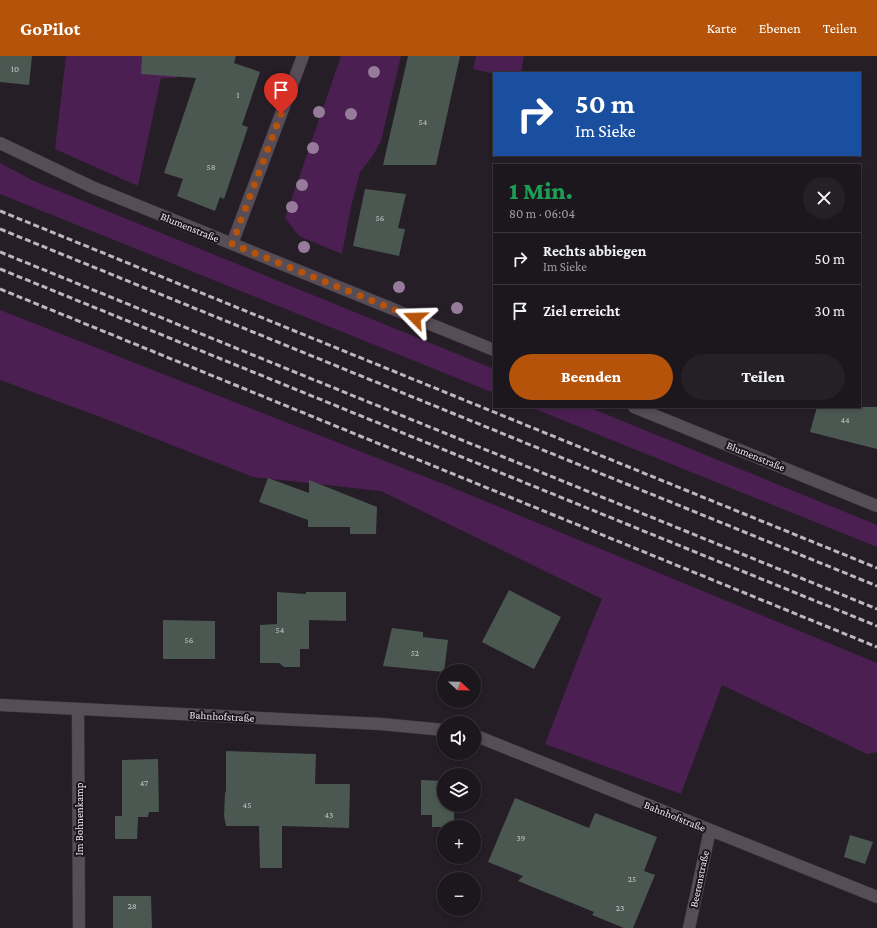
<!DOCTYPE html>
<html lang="de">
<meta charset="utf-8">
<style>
body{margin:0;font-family:"Crimson Pro",serif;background:#251f26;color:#f1f3f6;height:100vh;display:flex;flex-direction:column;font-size:15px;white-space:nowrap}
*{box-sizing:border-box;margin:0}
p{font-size:13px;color:#a09fa4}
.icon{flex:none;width:22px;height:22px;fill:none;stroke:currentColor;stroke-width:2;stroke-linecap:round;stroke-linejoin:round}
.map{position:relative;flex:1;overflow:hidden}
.sheet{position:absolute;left:493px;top:108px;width:368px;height:244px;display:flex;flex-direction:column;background:#1c161d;border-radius:0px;box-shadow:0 2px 6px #0003,0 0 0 1px #3a353b}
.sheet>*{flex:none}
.top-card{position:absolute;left:493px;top:16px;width:368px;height:84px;border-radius:0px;box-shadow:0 2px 6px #0003,0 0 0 1px #3a353b;background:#1a4fa0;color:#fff;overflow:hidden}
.needle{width:26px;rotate:112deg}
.buttons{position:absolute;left:437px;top:608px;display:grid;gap:8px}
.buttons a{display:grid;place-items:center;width:44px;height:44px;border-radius:50%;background:#1c161d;box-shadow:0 2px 6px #0003,0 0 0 1px #3a353b;font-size:20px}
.pin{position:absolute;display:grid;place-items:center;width:34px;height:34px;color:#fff;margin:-41px -17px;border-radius:50% 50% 50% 0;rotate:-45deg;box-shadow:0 0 4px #0007}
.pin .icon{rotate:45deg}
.me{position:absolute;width:44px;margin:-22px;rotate:292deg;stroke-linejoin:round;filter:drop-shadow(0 0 3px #0008)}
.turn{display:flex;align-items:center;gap:14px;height:84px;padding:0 16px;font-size:18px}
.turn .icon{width:52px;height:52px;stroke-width:2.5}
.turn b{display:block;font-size:28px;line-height:34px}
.round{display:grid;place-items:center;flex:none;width:42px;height:42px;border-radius:21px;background:#251f26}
.headline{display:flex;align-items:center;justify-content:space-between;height:68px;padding:0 16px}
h1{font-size:24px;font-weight:800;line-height:30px;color:#1e9e55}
.button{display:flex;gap:8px;margin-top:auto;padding:8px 16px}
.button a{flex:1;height:46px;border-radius:24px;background:#b45309;color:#fff;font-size:16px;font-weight:800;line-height:46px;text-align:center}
.button a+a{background:#251f26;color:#f1f3f6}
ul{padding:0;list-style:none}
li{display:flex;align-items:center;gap:12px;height:52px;padding:0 16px;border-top:1px solid #3a353b}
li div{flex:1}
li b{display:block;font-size:15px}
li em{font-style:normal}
header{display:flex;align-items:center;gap:24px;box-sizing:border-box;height:56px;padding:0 20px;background:#b45309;color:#fff}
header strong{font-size:19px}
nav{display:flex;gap:22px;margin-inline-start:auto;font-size:14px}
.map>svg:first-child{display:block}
.green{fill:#4c1f53}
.building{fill:#4b5851}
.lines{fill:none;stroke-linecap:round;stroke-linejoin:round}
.minor-casing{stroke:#403941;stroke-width:13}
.minor{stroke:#564d57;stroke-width:12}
.rail{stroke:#bcb6bd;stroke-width:3;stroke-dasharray:6 3;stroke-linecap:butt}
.tree{fill:#967b9a}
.route{stroke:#b45309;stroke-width:7;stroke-dasharray:0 12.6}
.labels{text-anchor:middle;stroke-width:4;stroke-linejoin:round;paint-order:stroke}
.number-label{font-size:9px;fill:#c5c4c7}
.street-label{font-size:11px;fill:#eee8ee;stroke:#1c151d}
</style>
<header>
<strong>GoPilot</strong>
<nav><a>Karte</a><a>Ebenen</a><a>Teilen</a></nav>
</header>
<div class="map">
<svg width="877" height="872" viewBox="0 0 877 872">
<rect width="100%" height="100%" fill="#261e27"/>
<path class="green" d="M 66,0 L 178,0 L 177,22 L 161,22 L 138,130 L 55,93 Z
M 341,0 L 401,0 L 381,85 L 372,101 L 360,116 L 351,151 L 342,198 L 299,180 L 285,162 Z
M 476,0 L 524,0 L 521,17 L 494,18 L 473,13 Z
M 0,107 L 34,125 L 494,313 L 494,337 L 0,138 Z
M 0,254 L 441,427 L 877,607 L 877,696 L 867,698 L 722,629 L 681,738 L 545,688 L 589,574 L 602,543 L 381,435 L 253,421 L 103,362 L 0,324 Z
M 530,351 L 588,351 L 877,469 L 877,491 Z"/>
<path class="building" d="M 0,0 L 32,0 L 29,29 L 0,26 Z
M 142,0 L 236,0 L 234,7 L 260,16 L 242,69 L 248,71 L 224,143 L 220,141 L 215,155 L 177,140 L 183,123 L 164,117 L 196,22 L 141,18 Z
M 408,0 L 460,0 L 436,109 L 383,109 Z
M 365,133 L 406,138 L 398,172 L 405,173 L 399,200 L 353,190 Z
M 817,351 L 877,351 L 877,393 L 810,376 Z
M 268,422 L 309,437 L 309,424 L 377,451 L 376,478 L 350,478 L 350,471 L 308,471 L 308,464 L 259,446 Z
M 509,534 L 561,561 L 534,613 L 482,586 Z
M 277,536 L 306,538 L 306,536 L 346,536 L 346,565 L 309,564 L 309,593 L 300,593 L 300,611 L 284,611 L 279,607 L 260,607 L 260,569 L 277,568 Z
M 163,564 L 215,565 L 215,603 L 163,603 Z
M 392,572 L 423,576 L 423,581 L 448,584 L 444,616 L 383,610 Z
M 226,695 L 316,698 L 315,728 L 350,728 L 349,772 L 282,770 L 282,812 L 260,812 L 259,770 L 226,770 L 224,760 L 225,737 L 226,735 Z
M 158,703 L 159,756 L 149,756 L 148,761 L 138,761 L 137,783 L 115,783 L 115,760 L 122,760 L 122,704 Z
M 421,724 L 444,725 L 444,749 L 454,749 L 454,771 L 432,771 L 432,759 L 421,759 Z
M 515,742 L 589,772 L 595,757 L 657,781 L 644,815 L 655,819 L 633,872 L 624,872 L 592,859 L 594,856 L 518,825 L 523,820 L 488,806 Z
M 850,779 L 873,786 L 865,808 L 844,801 Z
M 113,840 L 151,840 L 152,872 L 113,872 Z"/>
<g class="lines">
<defs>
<path id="minor" d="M 0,87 L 92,131 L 494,294
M 232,188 L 303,0
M 634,351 L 877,450
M 0,649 L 381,668 L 444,674
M 78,653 L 79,872
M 474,679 L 877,841
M 689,872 L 710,774"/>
</defs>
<use href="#minor" class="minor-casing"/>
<use href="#minor" class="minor"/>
<path class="rail" d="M 0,155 L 877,512
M 0,173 L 877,530
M 0,196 L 877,553
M 0,213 L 877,570
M 0,233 L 877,591"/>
</g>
<g class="tree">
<circle cx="374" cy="16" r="6"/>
<circle cx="319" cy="56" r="6"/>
<circle cx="351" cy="58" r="6"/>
<circle cx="313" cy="92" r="6"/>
<circle cx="302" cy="129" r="6"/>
<circle cx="292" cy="151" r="6"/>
<circle cx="304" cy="191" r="6"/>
<circle cx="399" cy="231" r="6"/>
<circle cx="457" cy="252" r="6"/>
</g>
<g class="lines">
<path class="route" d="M 281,58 L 232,188 L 415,262"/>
</g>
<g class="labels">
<g class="number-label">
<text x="15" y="16">10</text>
<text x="238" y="42">1</text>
<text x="423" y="69">54</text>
<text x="211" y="114">58</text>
<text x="380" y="165">56</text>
<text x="845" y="367">44</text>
<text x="280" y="577">54</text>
<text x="189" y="587">56</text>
<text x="415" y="600">52</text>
<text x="144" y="730">47</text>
<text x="247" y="752">45</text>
<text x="329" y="762">43</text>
<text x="521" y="785">39</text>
<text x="632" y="826">25</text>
<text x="132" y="853">28</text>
<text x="620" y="855">23</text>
</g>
<g class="street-label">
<text transform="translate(190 171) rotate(22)" y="4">Blumenstraße</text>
<text transform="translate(756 400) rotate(22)" y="4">Blumenstraße</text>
<text transform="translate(222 660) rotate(3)" y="4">Bahnhofstraße</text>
<text transform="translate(675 760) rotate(22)" y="4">Bahnhofstraße</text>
<text transform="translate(79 763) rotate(-90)" y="4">Im Bohnenkamp</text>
<text transform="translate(699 823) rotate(-78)" y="4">Beerenstraße</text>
</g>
</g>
</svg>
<div class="buttons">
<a><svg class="needle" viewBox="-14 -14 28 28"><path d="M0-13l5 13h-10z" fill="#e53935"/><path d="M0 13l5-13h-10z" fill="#a09fa4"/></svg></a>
<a><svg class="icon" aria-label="sound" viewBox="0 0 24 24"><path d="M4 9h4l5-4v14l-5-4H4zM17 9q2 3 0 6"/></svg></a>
<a><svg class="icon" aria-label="layers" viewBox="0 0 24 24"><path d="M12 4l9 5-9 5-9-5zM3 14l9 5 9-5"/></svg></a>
<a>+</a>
<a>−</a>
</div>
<div class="pin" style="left:281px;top:58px;background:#d93025"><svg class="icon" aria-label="arrive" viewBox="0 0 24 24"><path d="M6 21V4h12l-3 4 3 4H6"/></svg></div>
<svg class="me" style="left:415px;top:262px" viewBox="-20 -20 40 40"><path d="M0-17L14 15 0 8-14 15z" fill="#b45309" stroke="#fff" stroke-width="4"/></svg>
<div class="top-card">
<div class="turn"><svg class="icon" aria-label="right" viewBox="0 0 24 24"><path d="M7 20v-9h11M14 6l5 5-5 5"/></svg><div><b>50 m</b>Im Sieke</div></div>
</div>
<section class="sheet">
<div class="headline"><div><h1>1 Min.</h1><p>80 m · 06:04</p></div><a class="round"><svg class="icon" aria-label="close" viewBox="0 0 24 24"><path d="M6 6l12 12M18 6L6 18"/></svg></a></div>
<ul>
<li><svg class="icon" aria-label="right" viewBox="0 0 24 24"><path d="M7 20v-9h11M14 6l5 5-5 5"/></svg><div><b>Rechts abbiegen</b><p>Im Sieke</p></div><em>50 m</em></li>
<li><svg class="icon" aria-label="arrive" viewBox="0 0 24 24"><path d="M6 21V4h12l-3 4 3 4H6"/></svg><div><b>Ziel erreicht</b></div><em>30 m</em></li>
</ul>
<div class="button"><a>Beenden</a><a>Teilen</a></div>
</section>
</div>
